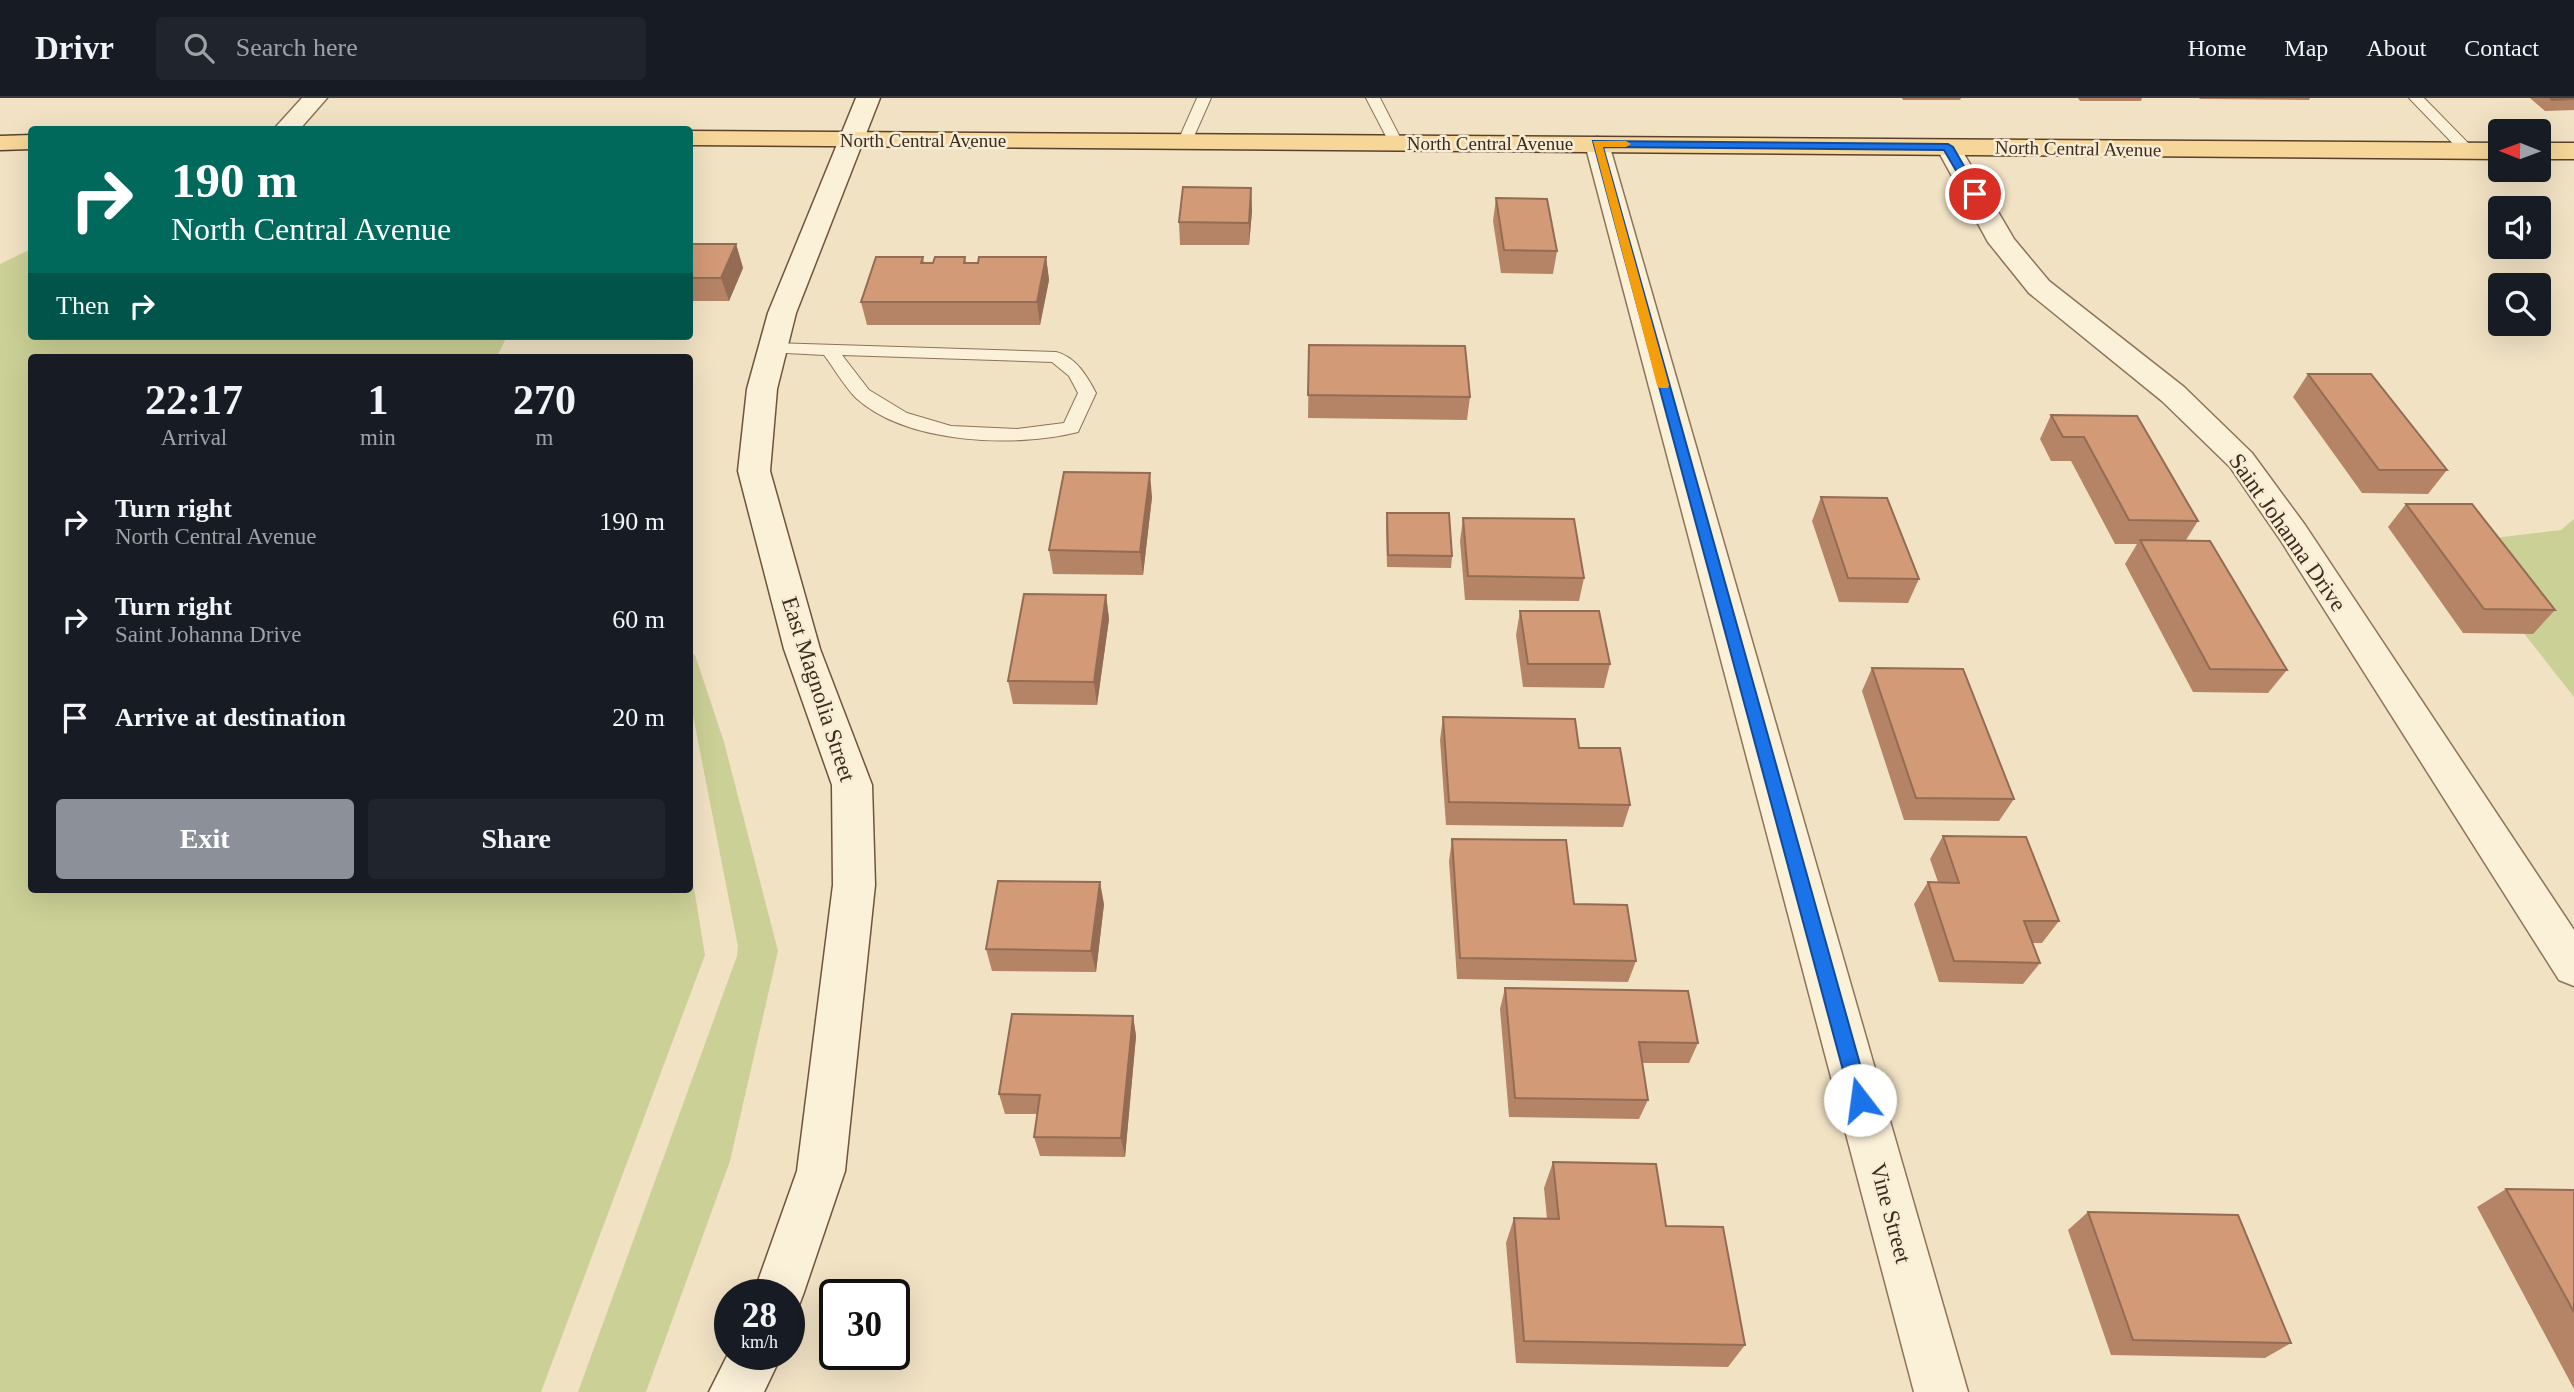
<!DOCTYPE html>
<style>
body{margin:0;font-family:"Times New Roman",serif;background:#20242c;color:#f1f3f6;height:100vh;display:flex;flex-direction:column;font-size:26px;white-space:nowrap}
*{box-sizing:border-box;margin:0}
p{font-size:23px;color:#9ea1a6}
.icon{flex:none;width:38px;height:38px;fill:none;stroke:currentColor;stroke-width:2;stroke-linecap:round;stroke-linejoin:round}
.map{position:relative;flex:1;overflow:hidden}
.sheet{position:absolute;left:28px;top:256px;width:665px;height:539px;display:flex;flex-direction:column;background:#171b24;border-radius:7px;box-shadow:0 7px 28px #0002}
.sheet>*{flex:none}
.banner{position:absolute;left:28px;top:28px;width:665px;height:214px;border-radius:7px;box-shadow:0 7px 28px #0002;background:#00695c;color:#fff;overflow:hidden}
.needle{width:46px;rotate:271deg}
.fabs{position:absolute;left:2488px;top:21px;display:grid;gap:14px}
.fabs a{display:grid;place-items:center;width:63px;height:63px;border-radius:7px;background:#171b24;box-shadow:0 7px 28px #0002;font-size:35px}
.speed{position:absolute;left:714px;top:1181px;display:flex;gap:14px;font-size:35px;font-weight:700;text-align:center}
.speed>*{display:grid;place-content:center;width:91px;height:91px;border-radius:50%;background:#171b24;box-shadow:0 7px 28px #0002;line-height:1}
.speed small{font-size:18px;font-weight:400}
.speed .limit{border:4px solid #111;border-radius:10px;background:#fff;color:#111}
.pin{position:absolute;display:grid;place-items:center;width:60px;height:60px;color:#fff;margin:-30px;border:4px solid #fff;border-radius:50%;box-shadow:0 2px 7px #0007}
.me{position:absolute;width:77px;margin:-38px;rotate:345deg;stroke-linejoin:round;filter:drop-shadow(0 0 5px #0008)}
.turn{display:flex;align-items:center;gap:24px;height:147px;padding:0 28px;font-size:32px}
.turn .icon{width:91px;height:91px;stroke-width:2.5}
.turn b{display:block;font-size:49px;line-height:60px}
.then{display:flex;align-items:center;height:66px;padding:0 28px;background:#0003;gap:14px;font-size:26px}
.eta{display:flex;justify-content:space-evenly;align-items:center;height:119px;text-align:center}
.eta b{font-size:42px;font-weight:700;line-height:49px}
.button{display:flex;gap:14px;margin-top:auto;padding:14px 28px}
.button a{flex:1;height:80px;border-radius:7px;background:#8c9099;color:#fff;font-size:28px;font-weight:700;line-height:80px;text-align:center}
.button a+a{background:#20242c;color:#f1f3f6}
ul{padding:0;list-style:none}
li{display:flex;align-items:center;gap:21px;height:98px;padding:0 28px}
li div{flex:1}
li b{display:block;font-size:26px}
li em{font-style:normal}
header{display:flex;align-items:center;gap:42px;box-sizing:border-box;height:98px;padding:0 35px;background:#171b24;border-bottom:2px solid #363941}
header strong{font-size:33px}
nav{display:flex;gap:38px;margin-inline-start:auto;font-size:24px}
.search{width:490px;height:63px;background:#20242c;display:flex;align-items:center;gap:18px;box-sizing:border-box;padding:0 24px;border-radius:7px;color:#9ea1a6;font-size:26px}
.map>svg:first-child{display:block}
.green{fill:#cbd096}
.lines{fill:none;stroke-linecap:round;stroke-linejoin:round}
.lane-casing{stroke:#8d7359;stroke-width:2}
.street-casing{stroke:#8d7359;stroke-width:3}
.secondary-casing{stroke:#6f543c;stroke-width:3}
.primary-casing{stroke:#5b412d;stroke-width:3}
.lane{fill:#fbf0d8;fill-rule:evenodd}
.street{fill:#fbf0d8;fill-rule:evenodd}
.secondary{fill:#fbf0d8;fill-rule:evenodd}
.primary{fill:#f6d799;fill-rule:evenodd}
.wall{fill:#b58466}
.shaded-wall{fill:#936c53}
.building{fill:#d29a77;stroke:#936c53;stroke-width:2}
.route{fill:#1a73e8;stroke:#114b97;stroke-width:2}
.slow{fill:#f59e0b}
.labels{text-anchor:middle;stroke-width:5;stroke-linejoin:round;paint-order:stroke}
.far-street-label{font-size:19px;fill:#3c2c1e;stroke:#f8edd4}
.street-label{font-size:23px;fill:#3c2c1e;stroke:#f8edd4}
</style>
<header>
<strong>Drivr</strong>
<div class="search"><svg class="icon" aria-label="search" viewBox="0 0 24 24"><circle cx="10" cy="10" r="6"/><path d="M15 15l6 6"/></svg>Search here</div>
<nav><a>Home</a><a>Map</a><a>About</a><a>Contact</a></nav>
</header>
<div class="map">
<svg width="2574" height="1294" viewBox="0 0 2574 1294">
<rect width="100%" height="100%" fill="#f1e2c4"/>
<path class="green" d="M 31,151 L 32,238 L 507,238 L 497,259 L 32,259 L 32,791 L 690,791 L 690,766 L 705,857 L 541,1294 L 0,1294 L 0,166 Z
M 2574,421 L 2574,599 L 2453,445 L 2561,432 Z
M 690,554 L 695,557 L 724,644 L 778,853 L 730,1063 L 646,1294 L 578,1294 L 737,858 L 738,848 L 690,602 Z"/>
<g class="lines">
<defs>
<path id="lane" d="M 1197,0 L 1211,0 L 1192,43 L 1185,47 L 1180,46 L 1178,43 Z
M 1366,0 L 1380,0 L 1403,45 L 1401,48 L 1391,48 Z
M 2409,0 L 2424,0 L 2473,50 L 2475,53 L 2473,56 L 2463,56 Z
M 773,245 L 1056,254 C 1076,259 1087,278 1096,295 L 1078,334 C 1015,350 906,346 856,300 C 844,288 834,270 824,257 L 767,254 L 764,250 L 767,246 ZM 842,257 L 1052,264 L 1069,278 L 1078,295 L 1064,325 L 1017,331 L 951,328 L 907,315 L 869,292 Z"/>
<path id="street" d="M 302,0 L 327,0 L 299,32 L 273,32 Z
M 1597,39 L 1606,41 L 1609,46 L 1968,1294 L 1914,1294 L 1585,46 L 1588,41 Z
M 1948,42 L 1957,44 L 2014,141 L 2049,183 L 2184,289 L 2252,355 L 2305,427 L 2574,832 L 2574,888 L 2559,882 L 2281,443 L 2230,369 L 2162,303 L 2029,195 L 1988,144 L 1936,49 L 1939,44 Z"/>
<path id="secondary" d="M 856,0 L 880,0 L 796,215 L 777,291 L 770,373 L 820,551 L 872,687 L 875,787 L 845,1073 L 803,1197 L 796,1215 L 789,1218 L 789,1197 L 753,1197 L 797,1073 L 833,787 L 832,687 L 784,551 L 738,373 L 747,291 L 768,215 Z
M 730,1252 L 730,1256 L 782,1256 L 764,1294 L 709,1294 Z"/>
<path id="primary" d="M 690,33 L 2501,45 L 2501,61 L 690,47 Z
M 32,37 L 32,51 L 0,52 L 0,38 Z
M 2539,45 L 2574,45 L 2574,61 L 2539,61 Z"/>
</defs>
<use href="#lane" class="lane-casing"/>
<use href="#street" class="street-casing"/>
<use href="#secondary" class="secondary-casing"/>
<use href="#primary" class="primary-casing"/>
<use href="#lane" class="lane"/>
<use href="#street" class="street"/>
<use href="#secondary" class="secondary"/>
<use href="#primary" class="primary"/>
</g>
<path class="wall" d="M 1902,0 L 1961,0 L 1960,2 L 1903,2 Z
M 2078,0 L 2142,0 L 2141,3 L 2080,3 Z
M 2199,0 L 2310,0 L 2309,2 L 2200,1 Z
M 2530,0 L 2574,0 L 2574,12 L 2545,13 Z
M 1251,90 L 1252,113 L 1249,147 L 1180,147 L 1179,124 Z
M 1496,100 L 1557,153 L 1553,176 L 1501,175 L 1493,123 Z
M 690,146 L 736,146 L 743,170 L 729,203 L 690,203 Z
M 923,159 L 924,165 L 933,165 L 965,159 L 966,165 L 1046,159 L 1049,182 L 1040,227 L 867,227 L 861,204 Z
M 1309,247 L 1470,299 L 1467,322 L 1308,320 Z
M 2308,276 L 2447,372 L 2428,396 L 2362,395 L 2293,299 Z
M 2051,317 L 2137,318 L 2198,423 L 2186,442 L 2287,572 L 2268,595 L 2193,594 L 2125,466 L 2137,446 L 2115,446 L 2071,363 L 2051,363 L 2040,341 Z
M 1152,399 L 1143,477 L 1053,476 L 1049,452 Z
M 1821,399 L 1919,481 L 1908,505 L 1839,504 L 1812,423 Z
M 2406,406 L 2555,512 L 2533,536 L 2463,535 L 2388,429 Z
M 1387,415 L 1452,458 L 1451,470 L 1387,469 L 1386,427 Z
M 1463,420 L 1584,480 L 1579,503 L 1465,502 L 1460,443 Z
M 1106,497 L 1109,521 L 1097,607 L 1013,606 L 1008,583 Z
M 1520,513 L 1610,566 L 1604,590 L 1523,589 L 1516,537 Z
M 1872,570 L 2014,701 L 1999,723 L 1904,722 L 1862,593 Z
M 1443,619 L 1579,650 L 1630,707 L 1623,729 L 1446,727 L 1440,642 Z
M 1943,738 L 2059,823 L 2042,845 L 2032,845 L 2040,865 L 2023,886 L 1939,884 L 1914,806 L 1928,784 L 1938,784 L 1930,761 Z
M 1452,741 L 1574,806 L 1636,863 L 1628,884 L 1457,881 L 1449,763 Z
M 1104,806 L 1096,874 L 992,873 L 986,851 Z
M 1505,890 L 1698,945 L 1689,965 L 1642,965 L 1648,1002 L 1639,1021 L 1509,1019 L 1500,911 Z
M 1133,918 L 1136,938 L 1125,1059 L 1040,1058 L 1034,1039 L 1037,1016 L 1005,1016 L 999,996 Z
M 1553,1064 L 1666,1128 L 1745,1247 L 1728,1269 L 1516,1265 L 1506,1145 L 1514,1120 L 1547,1121 L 1544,1090 Z
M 2506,1091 L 2574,1092 L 2574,1291 L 2477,1109 Z
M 2088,1114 L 2291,1245 L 2265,1260 L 2111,1257 L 2068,1132 Z"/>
<path class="shaded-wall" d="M 1251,90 L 1252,113 L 1249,147 L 1249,125 Z
M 736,146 L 743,170 L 729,203 L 721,180 Z
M 1046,159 L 1049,182 L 1040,227 L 1037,204 Z
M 1150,375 L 1152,399 L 1143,477 L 1140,454 Z
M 1106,497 L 1109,521 L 1097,607 L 1094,584 Z
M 1100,784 L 1104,806 L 1096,874 L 1091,853 Z
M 1133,918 L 1136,938 L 1125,1059 L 1121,1040 Z"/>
<path class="building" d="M 2550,0 L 2574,0 L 2574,1 L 2552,2 Z
M 1183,89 L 1251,90 L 1249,125 L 1179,124 Z
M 1496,100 L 1547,101 L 1557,153 L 1504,152 Z
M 690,146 L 736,146 L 721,180 L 690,180 Z
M 876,159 L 923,159 L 921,165 L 933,165 L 935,159 L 965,159 L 964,165 L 978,165 L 979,159 L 1046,159 L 1037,204 L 861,204 Z
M 1309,247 L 1465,248 L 1470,299 L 1308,297 Z
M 2308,276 L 2371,276 L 2447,372 L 2379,372 Z
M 2051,317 L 2137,318 L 2198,423 L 2129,422 L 2084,339 L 2063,339 Z
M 1064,374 L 1150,375 L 1140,454 L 1049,452 Z
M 1821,399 L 1887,400 L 1919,481 L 1848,480 Z
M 2406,406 L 2472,406 L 2555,512 L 2484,511 Z
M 1387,415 L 1449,415 L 1452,458 L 1388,457 Z
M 1463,420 L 1574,421 L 1584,480 L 1468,478 Z
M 2140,442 L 2210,443 L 2287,572 L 2210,571 Z
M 1024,496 L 1106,497 L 1094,584 L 1008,583 Z
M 1520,513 L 1599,513 L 1610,566 L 1528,566 Z
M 1872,570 L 1963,571 L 2014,701 L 1916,700 Z
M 1443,619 L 1575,621 L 1579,650 L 1620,650 L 1630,707 L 1449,704 Z
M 1943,738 L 2026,739 L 2059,823 L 2024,823 L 2040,865 L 1954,863 L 1928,784 L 1959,785 Z
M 1452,741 L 1566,742 L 1574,806 L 1627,807 L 1636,863 L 1460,860 Z
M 998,783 L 1100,784 L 1091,853 L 986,851 Z
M 1505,890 L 1688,893 L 1698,945 L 1639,944 L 1648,1002 L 1515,1000 Z
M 1012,916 L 1133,918 L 1121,1040 L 1034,1039 L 1040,997 L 999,996 Z
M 1553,1064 L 1656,1066 L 1666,1128 L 1723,1129 L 1745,1247 L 1524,1243 L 1514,1120 L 1559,1121 Z
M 2506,1091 L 2574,1092 L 2574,1214 Z
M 2088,1114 L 2238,1117 L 2291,1245 L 2133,1242 Z"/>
<path class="route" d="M 1593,43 L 1948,46 L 1953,49 L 1980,96 L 1971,98 L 1944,52 L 1603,49 L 1870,1002 L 1867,1008 L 1860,1011 L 1853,1008 L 1851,1002 Z"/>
<path class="slow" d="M 1593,43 L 1626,43 L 1631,46 L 1626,49 L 1603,49 L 1669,287 L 1668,290 L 1659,290 L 1657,287 Z"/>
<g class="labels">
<g class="far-street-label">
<text x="923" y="49">North Central Avenue</text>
<text x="1490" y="52">North Central Avenue</text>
<text transform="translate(2078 50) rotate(1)" y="7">North Central Avenue</text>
</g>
<g class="street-label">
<text transform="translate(2288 434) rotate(55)" y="8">Saint Johanna Drive</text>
<text transform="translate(819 591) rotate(72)" y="8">East Magnolia Street</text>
<text transform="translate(1891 1115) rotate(75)" y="8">Vine Street</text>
</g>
</g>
</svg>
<div class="fabs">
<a><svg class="needle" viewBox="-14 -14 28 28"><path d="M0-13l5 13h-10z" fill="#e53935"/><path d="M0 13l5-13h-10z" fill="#9ea1a6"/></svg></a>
<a><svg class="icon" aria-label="sound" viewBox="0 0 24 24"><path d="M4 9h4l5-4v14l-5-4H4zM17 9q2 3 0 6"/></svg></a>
<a><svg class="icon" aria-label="search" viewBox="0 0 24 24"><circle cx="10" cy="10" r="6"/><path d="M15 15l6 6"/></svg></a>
</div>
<div class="speed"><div>28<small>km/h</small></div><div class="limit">30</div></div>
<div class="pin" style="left:1975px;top:96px;background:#d93025"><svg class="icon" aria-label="arrive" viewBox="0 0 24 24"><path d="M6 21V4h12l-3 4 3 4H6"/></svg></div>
<svg class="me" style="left:1860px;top:1002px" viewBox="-20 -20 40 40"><circle r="19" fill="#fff"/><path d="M0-13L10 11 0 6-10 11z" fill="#1a73e8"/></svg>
<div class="banner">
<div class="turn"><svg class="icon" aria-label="right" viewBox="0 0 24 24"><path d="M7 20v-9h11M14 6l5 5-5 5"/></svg><div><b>190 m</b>North Central Avenue</div></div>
<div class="then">Then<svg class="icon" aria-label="right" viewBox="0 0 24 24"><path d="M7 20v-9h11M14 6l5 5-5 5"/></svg></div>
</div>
<section class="sheet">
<div class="eta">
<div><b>22:17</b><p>Arrival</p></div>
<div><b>1</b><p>min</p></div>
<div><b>270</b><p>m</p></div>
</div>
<ul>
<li><svg class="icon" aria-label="right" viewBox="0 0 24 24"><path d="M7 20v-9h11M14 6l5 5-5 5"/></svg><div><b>Turn right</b><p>North Central Avenue</p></div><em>190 m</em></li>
<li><svg class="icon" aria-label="right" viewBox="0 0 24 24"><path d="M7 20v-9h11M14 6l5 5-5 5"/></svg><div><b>Turn right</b><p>Saint Johanna Drive</p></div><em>60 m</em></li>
<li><svg class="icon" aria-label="arrive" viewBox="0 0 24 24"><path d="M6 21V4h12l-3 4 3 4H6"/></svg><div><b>Arrive at destination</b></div><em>20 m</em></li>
</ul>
<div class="button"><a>Exit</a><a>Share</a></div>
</section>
</div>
